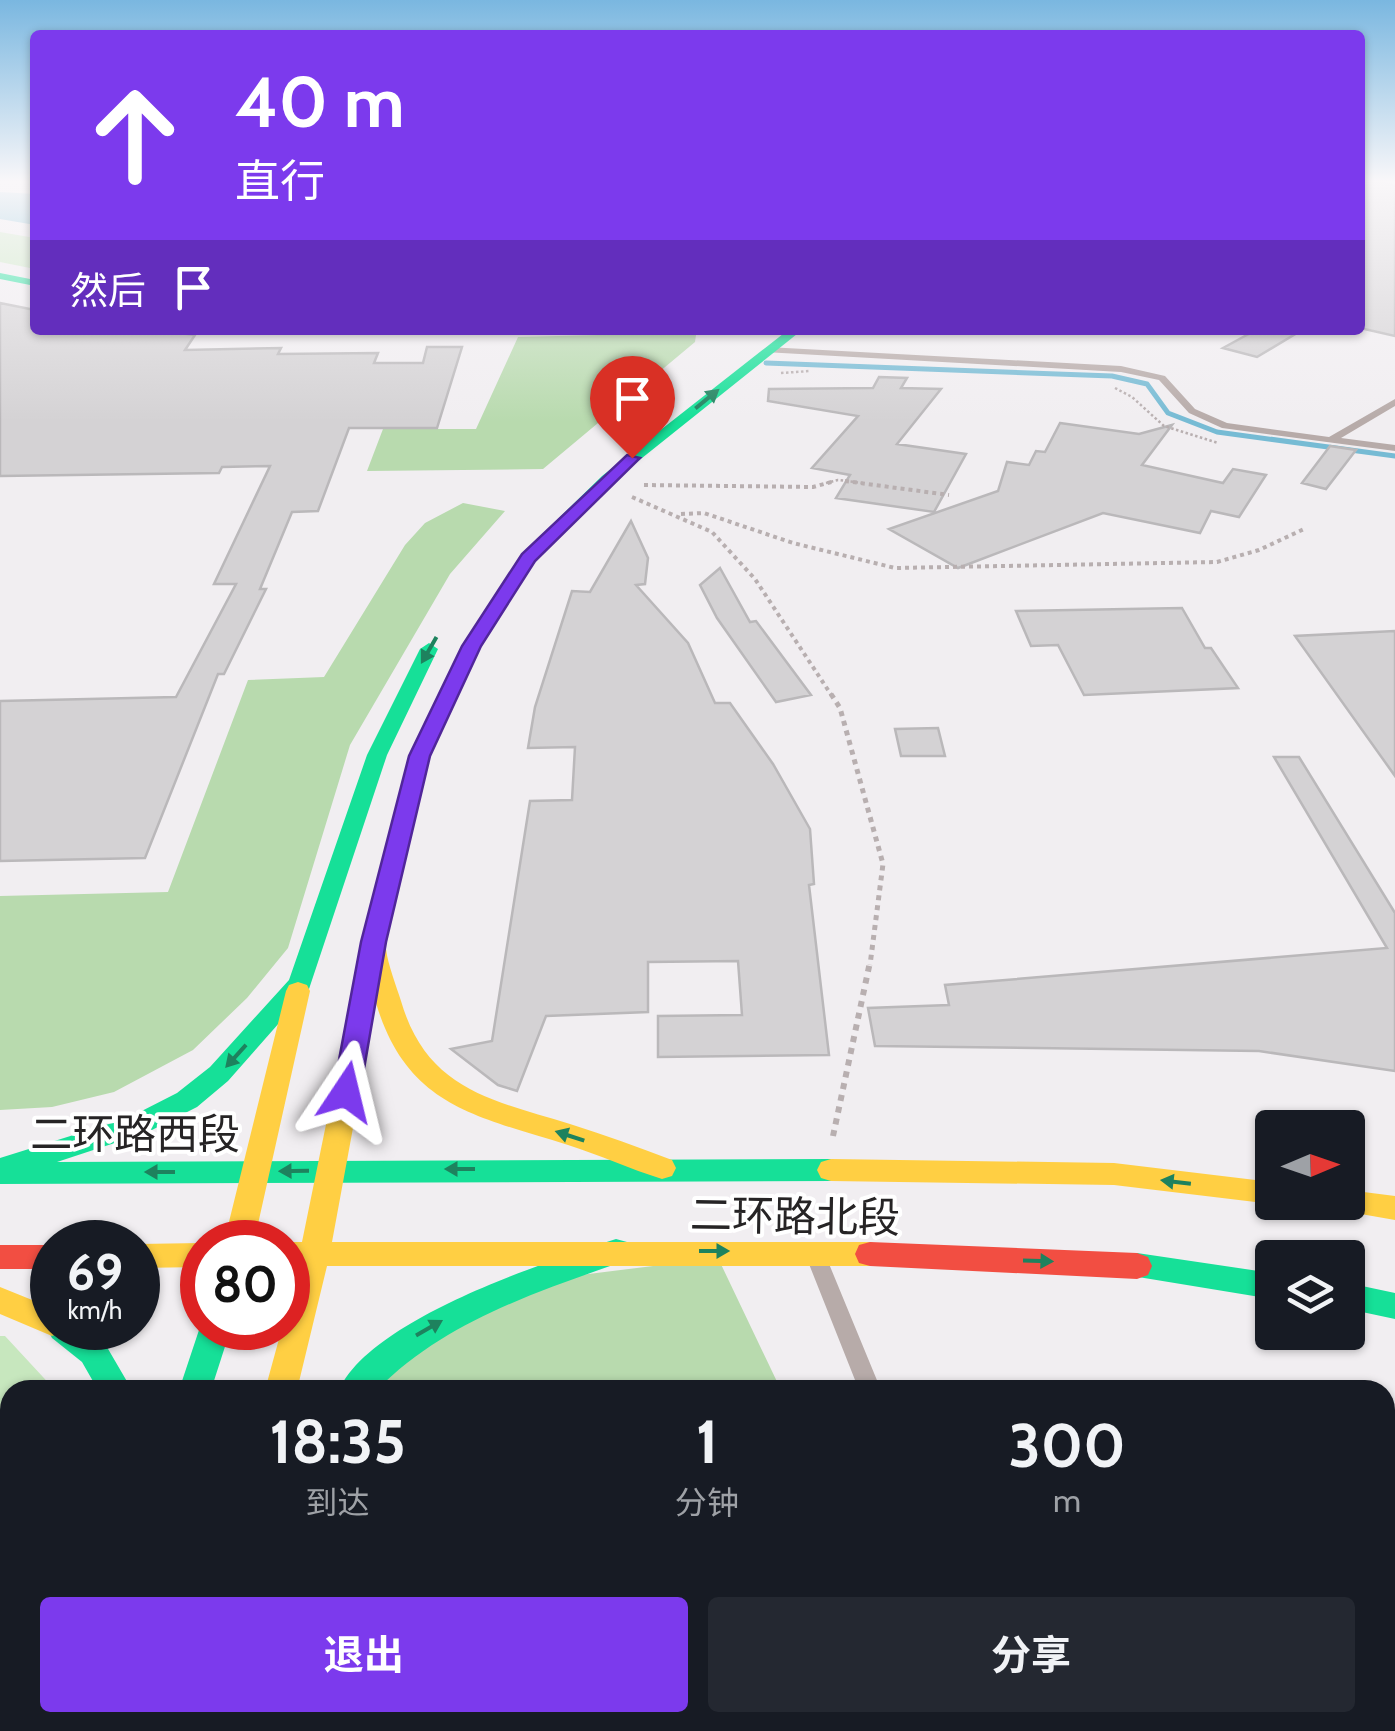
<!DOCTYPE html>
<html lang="zh">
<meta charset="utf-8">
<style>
body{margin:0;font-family:Cabin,"Noto Sans SC",sans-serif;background:#242831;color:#f1f3f6;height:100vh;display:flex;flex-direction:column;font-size:38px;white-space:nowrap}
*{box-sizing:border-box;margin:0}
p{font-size:32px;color:#9ea1a6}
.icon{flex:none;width:55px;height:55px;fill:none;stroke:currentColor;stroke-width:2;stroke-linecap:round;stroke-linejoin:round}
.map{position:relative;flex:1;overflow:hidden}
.drawer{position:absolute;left:0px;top:1380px;width:1395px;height:352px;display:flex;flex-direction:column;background:#171b24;border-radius:30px 30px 0 0;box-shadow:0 2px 8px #0004}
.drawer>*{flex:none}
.guide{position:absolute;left:30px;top:30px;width:1335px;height:305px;border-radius:10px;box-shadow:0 2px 8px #0004;background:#7c3aed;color:#fff;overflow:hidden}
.needle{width:65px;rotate:88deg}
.fabs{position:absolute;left:1255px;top:1110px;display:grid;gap:20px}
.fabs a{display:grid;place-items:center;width:110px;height:110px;border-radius:10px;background:#171b24;box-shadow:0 2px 8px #0004;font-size:50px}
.speed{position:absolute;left:30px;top:1220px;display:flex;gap:20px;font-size:50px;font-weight:700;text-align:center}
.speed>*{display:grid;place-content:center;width:130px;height:130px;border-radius:50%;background:#171b24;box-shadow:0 2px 8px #0004;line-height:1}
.speed small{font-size:25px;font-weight:400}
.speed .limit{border:15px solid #d22;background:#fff;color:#111}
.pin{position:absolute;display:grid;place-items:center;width:85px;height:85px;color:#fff;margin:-102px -42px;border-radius:50% 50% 50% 0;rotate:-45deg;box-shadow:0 0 10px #0007}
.pin .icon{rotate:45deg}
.me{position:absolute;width:110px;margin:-55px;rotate:10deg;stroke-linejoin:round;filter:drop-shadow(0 0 8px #0008)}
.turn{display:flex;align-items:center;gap:35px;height:210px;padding:0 40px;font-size:45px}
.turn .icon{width:130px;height:130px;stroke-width:2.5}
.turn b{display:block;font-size:70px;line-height:85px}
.then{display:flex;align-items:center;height:95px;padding:0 40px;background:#0003;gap:20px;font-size:38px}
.eta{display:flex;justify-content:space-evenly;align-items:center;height:170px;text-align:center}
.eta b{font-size:60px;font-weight:700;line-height:70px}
.action{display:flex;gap:20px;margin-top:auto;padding:20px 40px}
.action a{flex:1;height:115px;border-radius:10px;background:#7c3aed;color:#fff;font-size:40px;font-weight:700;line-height:115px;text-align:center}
.action a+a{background:#242831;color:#f1f3f6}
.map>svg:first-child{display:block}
.green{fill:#c7e7be}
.forest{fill:#b8daae}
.water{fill:#76bbd4}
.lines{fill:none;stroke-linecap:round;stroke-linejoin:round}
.stream{stroke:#76bbd4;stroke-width:5}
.building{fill:#d4d2d4;stroke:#bab8ba;stroke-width:2.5}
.path-far3{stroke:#b8afb0;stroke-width:2.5;stroke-dasharray:2.5 2.5;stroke-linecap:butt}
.path-far2{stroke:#b8afb0;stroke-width:4;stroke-dasharray:4 4;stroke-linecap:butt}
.path-far1{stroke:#b8afb0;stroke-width:5;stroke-dasharray:5 5;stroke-linecap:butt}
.path{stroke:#b8afb0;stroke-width:6;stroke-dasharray:6 6;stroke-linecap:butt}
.lane{fill:#b7aba9;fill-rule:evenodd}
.fast{fill:#16e098;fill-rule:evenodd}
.slow{fill:#ffcf43;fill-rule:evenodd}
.jam{fill:#f24e42;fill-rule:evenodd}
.oneway{fill:#1e825e}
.route{fill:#7c3aed;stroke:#51269a;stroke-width:2.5}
.labels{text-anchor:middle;stroke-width:8;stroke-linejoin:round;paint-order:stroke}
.near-street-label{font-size:42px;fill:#262425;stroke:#fff}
</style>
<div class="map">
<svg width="1395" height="1731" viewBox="0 0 1395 1731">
<rect width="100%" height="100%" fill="#f1eef1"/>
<path class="green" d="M 0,232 L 35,238 L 35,269 L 0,262 Z
M 0,1336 L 5,1336 L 55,1390 L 10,1390 L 10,1702 L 0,1719 Z"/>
<path class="forest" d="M 679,333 L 696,335 L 695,342 L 543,469 L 367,471 L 383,429 L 476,429 L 518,337 Z
M 463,503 L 505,511 L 450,574 L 350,745 L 288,948 L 247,998 L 193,1050 L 114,1092 L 52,1107 L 0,1110 L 0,896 L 168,892 L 248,680 L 324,677 L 405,545 L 425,523 Z
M 718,1258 L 781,1390 L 369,1390 L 499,1285 Z
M 206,1722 L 941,1722 L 945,1731 L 203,1731 Z"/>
<path class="water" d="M 0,192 L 35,194 L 35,225 L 0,219 Z"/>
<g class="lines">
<path class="stream" d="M 766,363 L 1112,376 L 1147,384 L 1168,413 L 1217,432 L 1395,456"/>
</g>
<path class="building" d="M 1360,180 L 1395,185 L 1395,336 L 1360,328 Z
M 0,303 L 35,310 L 35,330 L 156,330 L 195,335 L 185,350 L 281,348 L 278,354 L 378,353 L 374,363 L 423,363 L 427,347 L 462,347 L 437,428 L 349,428 L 318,511 L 292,512 L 260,589 L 266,589 L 224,674 L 218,674 L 145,858 L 0,861 L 0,701 L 176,697 L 236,584 L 214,584 L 270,466 L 222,467 L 219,473 L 0,476 Z
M 1256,330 L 1302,330 L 1257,357 L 1223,348 Z
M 879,377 L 907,378 L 901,388 L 941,389 L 897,444 L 966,454 L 934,512 L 836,498 L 850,475 L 812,468 L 858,416 L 768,401 L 769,389 L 873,388 Z
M 1060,423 L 1139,434 L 1172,425 L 1142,465 L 1223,483 L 1233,469 L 1266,475 L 1239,517 L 1211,511 L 1200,533 L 1103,513 L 958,568 L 889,529 L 998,491 L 1007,462 L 1029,465 L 1036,451 L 1045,452 Z
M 1330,446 L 1356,450 L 1326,489 L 1302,483 Z
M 631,521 L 648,558 L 645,584 L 636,585 L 688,643 L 715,703 L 730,703 L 773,764 L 810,829 L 814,884 L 809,885 L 829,1055 L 658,1057 L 658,1016 L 742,1015 L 738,961 L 648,962 L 648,1012 L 546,1016 L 517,1091 L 498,1085 L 451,1049 L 492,1041 L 530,801 L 572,800 L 575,747 L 528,748 L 535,707 L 572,591 L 590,592 Z
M 720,568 L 750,622 L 756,621 L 811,695 L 776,702 L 717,618 L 700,585 Z
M 1182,608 L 1205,648 L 1211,648 L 1238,688 L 1084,695 L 1058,645 L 1031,646 L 1016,611 Z
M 1395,631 L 1395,776 L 1295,636 Z
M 938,728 L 945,756 L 901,756 L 895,729 Z
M 1274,757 L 1299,757 L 1395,913 L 1395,1071 L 1259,1051 L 875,1046 L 868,1008 L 949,1005 L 945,985 L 1387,948 Z"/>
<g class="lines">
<path class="path-far3" d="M 781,373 L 810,371
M 1115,388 L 1132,397 L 1164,426 L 1218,443
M 826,483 L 838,480 L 863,483"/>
<path class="path-far2" d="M 845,481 L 949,495
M 644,485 L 813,487 L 835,481
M 632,497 L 712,532 L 755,579 L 832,696
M 681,514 L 704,513 L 793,543 L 895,568 L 1217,562 L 1259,550 L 1304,529"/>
<path class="path-far1" d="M 831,694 L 840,708 L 883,864 L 870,965"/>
<path class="path" d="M 833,1136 L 870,962"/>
<path class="lane" d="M 767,347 L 1121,366 L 1165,376 L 1195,409 L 1227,423 L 1329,437 L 1395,399 L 1395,406 L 1341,438 L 1395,445 L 1395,451 L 1222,428 L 1189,413 L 1159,380 L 1121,372 L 764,352 L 763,350 Z
M 817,1251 L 824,1253 L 827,1259 L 881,1390 L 859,1390 L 807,1259 L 810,1253 Z
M 992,1722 L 1018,1722 L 1022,1731 L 996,1731 Z"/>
<path class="fast" d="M 0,273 L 35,280 L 35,286 L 0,279 Z
M 788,330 L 802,330 L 612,482 L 535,561 L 481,647 L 429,756 L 395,904 L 383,912 L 375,909 L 371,904 L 409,756 L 463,647 L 522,554 L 602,476 Z
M 429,643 L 438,649 L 387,755 L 309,989 L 228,1081 L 197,1107 L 148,1132 L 57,1162 L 831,1159 L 841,1162 L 845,1170 L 841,1178 L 831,1181 L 0,1184 L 0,1158 L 128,1118 L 177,1093 L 210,1067 L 289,980 L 367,755 L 420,649 Z
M 616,1239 L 627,1242 L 631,1251 L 627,1260 C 537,1292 445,1321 377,1390 L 339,1390 C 372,1318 544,1263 616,1239 Z
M 1137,1253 L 1272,1273 L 1272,1299 L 1126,1275 L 1122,1266 L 1126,1257 Z
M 1348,1283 L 1395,1293 L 1395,1319 L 1348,1309 Z
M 52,1318 L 52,1328 L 86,1328 L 104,1342 L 132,1390 L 98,1390 L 82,1362 L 52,1338 L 47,1328 Z
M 202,1321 L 202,1328 L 231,1328 L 211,1390 L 179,1390 Z
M 42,1722 L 81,1722 L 78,1731 L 39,1731 Z
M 145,1722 L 184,1722 L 181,1731 L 142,1731 Z"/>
<path class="slow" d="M 383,896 L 395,904 C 392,917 385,936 386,949 C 388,965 396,985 401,1001 C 427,1090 492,1100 570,1124 C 605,1135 638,1147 672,1160 L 676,1168 L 672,1176 L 662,1179 C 630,1169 600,1155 568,1145 C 477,1116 407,1107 376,1003 L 332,1242 L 870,1242 L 881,1245 L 885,1254 L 881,1263 L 870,1266 L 327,1266 L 297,1390 L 265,1390 L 282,1328 L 288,1328 L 288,1308 L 297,1266 L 288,1266 L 285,1242 L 302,1242 L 371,904 Z
M 298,982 L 307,985 L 310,991 L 254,1242 L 224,1242 L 286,991 L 289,985 Z
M 831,1159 L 1114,1163 L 1272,1182 L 1272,1202 L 1278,1202 L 1272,1204 L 1114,1185 L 831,1181 L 821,1178 L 817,1170 L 821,1162 Z
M 1348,1190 L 1395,1196 L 1395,1220 L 1338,1210 L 1334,1202 L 1348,1202 Z
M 202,1243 L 202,1267 L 138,1268 L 138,1244 Z
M 0,1287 L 52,1308 L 52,1328 L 65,1328 L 63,1332 L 52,1336 L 0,1314 Z"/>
<path class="jam" d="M 870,1242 L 1137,1253 L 1148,1257 L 1152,1266 L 1148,1275 L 1137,1279 L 870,1266 L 859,1263 L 855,1254 L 859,1245 Z
M 0,1245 L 52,1245 L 52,1269 L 0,1269 Z"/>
</g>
<defs><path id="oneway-solid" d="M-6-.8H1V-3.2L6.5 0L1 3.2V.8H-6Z" transform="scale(2.5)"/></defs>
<g class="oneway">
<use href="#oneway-solid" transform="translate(707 399) rotate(-39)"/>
<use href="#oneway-solid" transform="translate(429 650) rotate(120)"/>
<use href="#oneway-solid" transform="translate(236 1056) rotate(132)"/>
<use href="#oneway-solid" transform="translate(570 1136) rotate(-162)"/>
<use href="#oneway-solid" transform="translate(460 1169) rotate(180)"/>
<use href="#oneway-solid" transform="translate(294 1171) rotate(179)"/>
<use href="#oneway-solid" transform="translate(160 1172) rotate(180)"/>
<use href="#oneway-solid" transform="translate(1176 1182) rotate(-173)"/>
<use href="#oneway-solid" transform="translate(714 1251)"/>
<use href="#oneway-solid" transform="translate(1038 1261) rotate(2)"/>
<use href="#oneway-solid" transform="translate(429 1328) rotate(-30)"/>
</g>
<linearGradient id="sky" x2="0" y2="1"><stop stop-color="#7ab7e0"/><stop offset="0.43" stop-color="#f9f7f9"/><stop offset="1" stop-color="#f9f7f9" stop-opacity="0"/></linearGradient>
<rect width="1395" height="422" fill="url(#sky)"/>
<path class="route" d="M 627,455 L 640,458 L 535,561 L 481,646 L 430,756 L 386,942 L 360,1092 L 356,1099 L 337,1099 L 333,1092 L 361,942 L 409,756 L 462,646 L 522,554 Z"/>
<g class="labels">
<g class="near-street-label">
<text x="135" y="1149">二环路西段</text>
<text transform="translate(795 1216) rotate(1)" y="15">二环路北段</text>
</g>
</g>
</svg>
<div class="fabs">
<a><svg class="needle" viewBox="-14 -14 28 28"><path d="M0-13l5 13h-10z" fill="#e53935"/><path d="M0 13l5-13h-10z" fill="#9ea1a6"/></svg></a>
<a><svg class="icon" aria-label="layers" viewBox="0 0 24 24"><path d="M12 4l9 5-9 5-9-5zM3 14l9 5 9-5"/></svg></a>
</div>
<div class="speed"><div>69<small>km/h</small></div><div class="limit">80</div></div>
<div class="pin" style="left:632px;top:458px;background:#d93025"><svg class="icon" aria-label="arrive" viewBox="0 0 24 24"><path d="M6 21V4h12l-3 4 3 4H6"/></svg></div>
<svg class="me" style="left:346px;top:1092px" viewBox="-20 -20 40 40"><path d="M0-17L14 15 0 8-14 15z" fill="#7c3aed" stroke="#fff" stroke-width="4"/></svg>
<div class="guide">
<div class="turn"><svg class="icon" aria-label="ahead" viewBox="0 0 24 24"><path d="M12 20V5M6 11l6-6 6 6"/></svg><div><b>40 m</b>直行</div></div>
<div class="then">然后<svg class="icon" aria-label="arrive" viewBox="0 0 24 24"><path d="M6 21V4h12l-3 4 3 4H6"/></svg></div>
</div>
<section class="drawer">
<div class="eta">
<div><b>18:35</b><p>到达</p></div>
<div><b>1</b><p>分钟</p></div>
<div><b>300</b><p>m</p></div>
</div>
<div class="action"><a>退出</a><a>分享</a></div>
</section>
</div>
